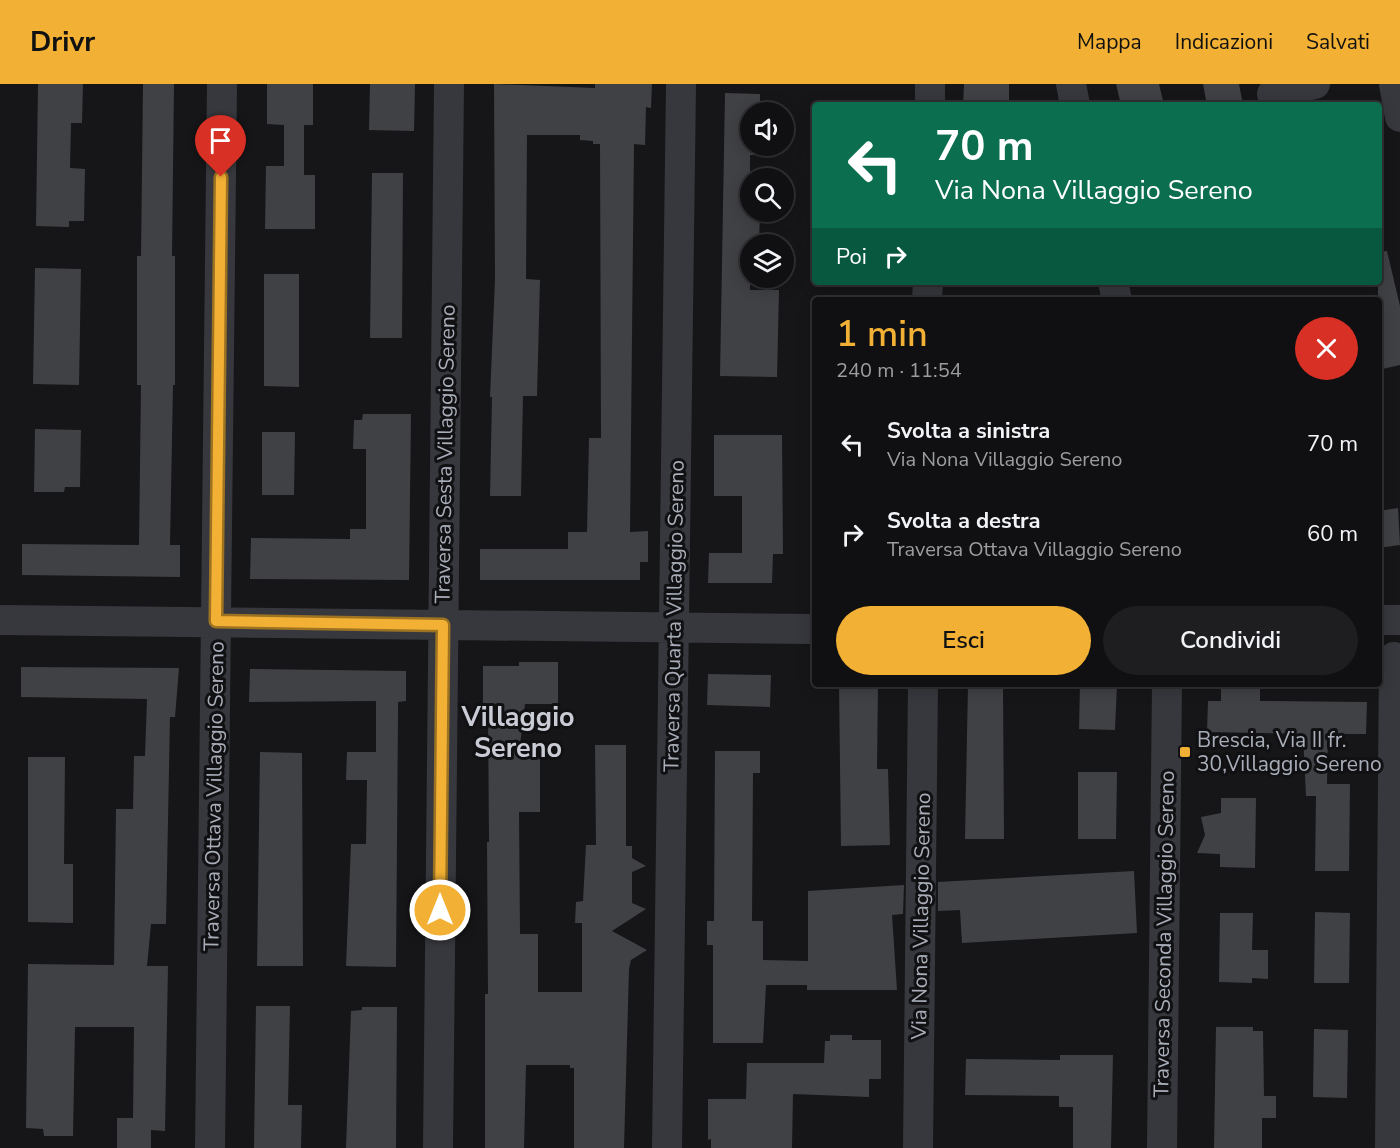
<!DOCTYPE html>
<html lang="it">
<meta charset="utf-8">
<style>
body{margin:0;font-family:"Nunito Sans",sans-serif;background:#1e1e20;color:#f1f3f6;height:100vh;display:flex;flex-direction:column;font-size:22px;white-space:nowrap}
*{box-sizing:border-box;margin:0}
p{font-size:20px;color:#9c9d9f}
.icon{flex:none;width:33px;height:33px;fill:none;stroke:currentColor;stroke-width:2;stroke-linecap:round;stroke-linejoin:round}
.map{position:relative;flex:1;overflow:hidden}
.side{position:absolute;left:812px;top:213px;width:570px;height:390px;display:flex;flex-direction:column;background:#101012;border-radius:6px;box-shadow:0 3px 15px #0003,0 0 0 2px #303032}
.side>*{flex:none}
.guide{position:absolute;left:812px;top:18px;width:570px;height:183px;border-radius:6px;box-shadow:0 3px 15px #0003,0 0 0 2px #303032;background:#0b6e4f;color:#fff;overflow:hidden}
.buttons{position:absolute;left:740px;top:18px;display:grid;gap:12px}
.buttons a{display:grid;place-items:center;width:54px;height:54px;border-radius:50%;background:#101012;box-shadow:0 3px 15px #0003,0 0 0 2px #303032;font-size:30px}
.pin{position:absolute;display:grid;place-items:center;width:51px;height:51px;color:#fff;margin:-62px -26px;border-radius:50% 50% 50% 0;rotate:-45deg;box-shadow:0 0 6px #0007}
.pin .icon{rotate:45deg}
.me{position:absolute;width:66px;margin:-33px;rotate:0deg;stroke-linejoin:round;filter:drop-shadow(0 0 4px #0008)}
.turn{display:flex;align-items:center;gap:21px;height:126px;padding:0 24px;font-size:27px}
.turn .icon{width:78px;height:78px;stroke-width:2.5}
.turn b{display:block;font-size:42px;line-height:51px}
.then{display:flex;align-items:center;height:57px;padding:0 24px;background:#0003;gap:12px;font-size:22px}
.round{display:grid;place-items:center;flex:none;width:63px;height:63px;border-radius:32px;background:#1e1e20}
.headline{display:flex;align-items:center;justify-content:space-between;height:102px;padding:0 24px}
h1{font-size:36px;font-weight:600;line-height:45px;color:#f2b134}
.cta{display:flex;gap:12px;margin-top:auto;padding:12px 24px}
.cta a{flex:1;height:69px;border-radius:36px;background:#f2b134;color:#111;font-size:24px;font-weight:600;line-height:69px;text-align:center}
.cta a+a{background:#1e1e20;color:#f1f3f6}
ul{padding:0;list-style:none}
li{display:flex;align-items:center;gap:18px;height:90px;padding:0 24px}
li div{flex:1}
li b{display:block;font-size:22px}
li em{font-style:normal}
header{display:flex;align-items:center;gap:36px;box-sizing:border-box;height:84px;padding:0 30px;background:#f2b134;color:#111}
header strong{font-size:28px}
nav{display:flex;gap:33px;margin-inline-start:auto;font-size:21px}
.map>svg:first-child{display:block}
.building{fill:#404145}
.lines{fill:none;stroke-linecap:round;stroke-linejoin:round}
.minor{stroke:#37383d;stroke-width:30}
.route-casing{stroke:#9d7322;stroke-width:15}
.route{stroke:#f2b134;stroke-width:10}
.poi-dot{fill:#f2b134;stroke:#111113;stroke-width:2}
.labels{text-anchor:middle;stroke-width:6;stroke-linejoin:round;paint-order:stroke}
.street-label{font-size:21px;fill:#a8adb8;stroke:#111113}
.poi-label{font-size:21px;fill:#a8adb8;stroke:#111113;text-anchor:start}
.district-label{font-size:27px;font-weight:bold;fill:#c9ccd4;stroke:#111113}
</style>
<header>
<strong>Drivr</strong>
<nav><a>Mappa</a><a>Indicazioni</a><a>Salvati</a></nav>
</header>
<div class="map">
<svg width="1400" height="1064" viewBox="0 0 1400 1064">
<rect width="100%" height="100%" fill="#161618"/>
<path class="building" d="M 38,0 L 83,0 L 82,39 L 71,39 L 70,84 L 85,85 L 84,137 L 69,137 L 69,143 L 36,142 Z
M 143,0 L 174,0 L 172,172 L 175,172 L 175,301 L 173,301 L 170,461 L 180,461 L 180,493 L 22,491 L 22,460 L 139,461 L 141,301 L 137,301 L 137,172 L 141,172 Z
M 267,0 L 313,0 L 313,41 L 304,41 L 304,91 L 315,91 L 315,145 L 265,145 L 266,82 L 284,82 L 284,41 L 267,40 Z
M 370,0 L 415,0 L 414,47 L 369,46 Z
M 494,0 L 595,4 L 595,0 L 652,0 L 651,24 L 646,23 L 645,61 L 634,60 L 630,448 L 648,447 L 648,478 L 640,478 L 640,496 L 480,496 L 480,465 L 568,465 L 568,448 L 587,448 L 589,354 L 601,354 L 600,60 L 593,60 L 593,57 L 580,56 L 580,51 L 527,51 L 526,195 L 540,196 L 537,312 L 523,312 L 521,412 L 490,412 L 492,313 L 490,313 L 495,195 Z
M 964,0 L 1009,0 L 1009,21 L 963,21 Z
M 1116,0 L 1159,0 L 1164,21 L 1121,21 Z
M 1203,0 L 1239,0 L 1243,21 L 1207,21 Z
M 725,9 L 760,10 L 760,28 L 750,28 L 750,62 L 760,62 L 759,71 L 750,71 L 750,128 L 760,128 L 759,160 L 750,160 L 750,206 L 779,206 L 777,293 L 720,292 Z
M 372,89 L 403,89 L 402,254 L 370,254 Z
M 1387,167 L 1400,222 L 1400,281 L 1378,286 L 1378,168 Z
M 35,184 L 81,185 L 79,301 L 33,300 Z
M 264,190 L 299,190 L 299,303 L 264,302 Z
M 363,330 L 411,330 L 409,496 L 250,495 L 251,454 L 350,455 L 350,445 L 366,445 L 366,365 L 353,365 L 354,336 L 362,336 Z
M 35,345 L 81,346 L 80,403 L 65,403 L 64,408 L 34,408 Z
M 262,348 L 295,348 L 294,411 L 262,411 Z
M 714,351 L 782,351 L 783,470 L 773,470 L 772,499 L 708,499 L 709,469 L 742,469 L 742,412 L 714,412 Z
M 1398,424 L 1400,461 L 1378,464 L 1378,427 Z
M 519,578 L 558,578 L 558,620 L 525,620 L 520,661 L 540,661 L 540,728 L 519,728 L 520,850 L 538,850 L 538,908 L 582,908 L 582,839 L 575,839 L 576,818 L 583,817 L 586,761 L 596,761 L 595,661 L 626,661 L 626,762 L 632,762 L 632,774 L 646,782 L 632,788 L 632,819 L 646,825 L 612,847 L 647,866 L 631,876 L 629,885 L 624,1064 L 574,1064 L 574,984 L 570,984 L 570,981 L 526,981 L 524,1064 L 485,1064 L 485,910 L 488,910 L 487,758 L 489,758 L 488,624 L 483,624 L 483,582 L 519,582 Z
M 21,583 L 179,584 L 175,633 L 170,633 L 166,840 L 151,840 L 147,882 L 168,882 L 165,1047 L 151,1046 L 151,1064 L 117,1064 L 117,1034 L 133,1034 L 134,943 L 75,943 L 73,1052 L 44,1052 L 43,1045 L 26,1044 L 28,880 L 114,881 L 116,725 L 133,725 L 134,672 L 145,672 L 147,615 L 21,613 Z
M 250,585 L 406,587 L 406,617 L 398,618 L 398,630 L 396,883 L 346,882 L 351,760 L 366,760 L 367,696 L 346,696 L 347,668 L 376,668 L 376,617 L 249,618 Z
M 708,590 L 771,591 L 770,623 L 707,621 Z
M 839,600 L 878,600 L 877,685 L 888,685 L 890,761 L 841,762 Z
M 968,600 L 1003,600 L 1004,755 L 965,755 Z
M 1080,600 L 1117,600 L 1115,646 L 1079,645 Z
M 1221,604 L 1260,605 L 1260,617 L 1367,618 L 1366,650 L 1328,650 L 1327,700 L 1350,700 L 1349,787 L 1315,787 L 1316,712 L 1306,712 L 1303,650 L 1207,648 L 1208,617 L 1221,617 Z
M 715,667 L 760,667 L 760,689 L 753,689 L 752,837 L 763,837 L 763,876 L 808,877 L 808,807 L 904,801 L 903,830 L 892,831 L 897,906 L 807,906 L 807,901 L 766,901 L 763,959 L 713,959 L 713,861 L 707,861 L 707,837 L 714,837 Z
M 260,668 L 302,669 L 303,882 L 257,882 Z
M 28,673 L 65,673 L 64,780 L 73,780 L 73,839 L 28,838 Z
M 1078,688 L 1117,688 L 1116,755 L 1078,755 Z
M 1221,714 L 1256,714 L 1255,784 L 1220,783 L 1220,770 L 1197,769 L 1205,751 L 1201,733 L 1221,729 Z
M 1134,787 L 1137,849 L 962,859 L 960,826 L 938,827 L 938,798 Z
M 1315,828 L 1350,829 L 1349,899 L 1314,899 Z
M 1220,829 L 1253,829 L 1252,866 L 1268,866 L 1268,895 L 1252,894 L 1252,899 L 1219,898 Z
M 256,922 L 290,922 L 288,1021 L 302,1021 L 301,1064 L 254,1064 Z
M 362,923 L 397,923 L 396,1064 L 346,1064 L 351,927 L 362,926 Z
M 1216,943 L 1253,943 L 1253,947 L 1263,947 L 1264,1012 L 1276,1012 L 1276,1034 L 1262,1034 L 1262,1064 L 1214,1064 Z
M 1314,945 L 1348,946 L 1347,1014 L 1313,1013 Z
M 830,951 L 852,951 L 852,956 L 881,956 L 881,995 L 869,995 L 869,1013 L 793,1010 L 792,1064 L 711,1064 L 711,1055 L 708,1056 L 708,1015 L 746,1015 L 747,979 L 824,979 L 825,957 L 830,957 Z
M 1060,971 L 1113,971 L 1111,1064 L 1073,1064 L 1073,1023 L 1059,1023 L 1059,1012 L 965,1011 L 966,975 L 1060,976 Z"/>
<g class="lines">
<path class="minor" d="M 1071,0 L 1075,21
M 1394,0 L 1400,33
M 1272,10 L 1315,0
M 930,21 L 930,0
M 1113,198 L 1117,216
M 927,216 L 928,198
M 0,536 L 814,545
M 1378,536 L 1400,536
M 210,1064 L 222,0
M 438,1064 L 449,0
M 667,1064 L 681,0
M 918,1064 L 923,600
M 1162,1064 L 1167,600
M 1390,1064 L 1394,573"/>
</g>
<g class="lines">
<defs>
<path id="route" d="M 221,93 L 216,537 L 443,541 L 440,826"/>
</defs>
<use href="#route" class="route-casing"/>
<use href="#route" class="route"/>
</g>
<rect class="poi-dot" x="1179" y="662" width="12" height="12" rx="3"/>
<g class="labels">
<g class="street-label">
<text transform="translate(445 370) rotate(-89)" y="7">Traversa Sesta Villaggio Sereno</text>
<text transform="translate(674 532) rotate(-89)" y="7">Traversa Quarta Villaggio Sereno</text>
<text transform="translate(214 712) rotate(-89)" y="7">Traversa Ottava Villaggio Sereno</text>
<text transform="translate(921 832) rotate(-89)" y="7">Via Nona Villaggio Sereno</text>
<text transform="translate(1164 850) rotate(-89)" y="7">Traversa Seconda Villaggio Sereno</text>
</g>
<g class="poi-label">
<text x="1197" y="663">Brescia, Via II fr.<tspan x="1197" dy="24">30,Villaggio Sereno</tspan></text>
</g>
<g class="district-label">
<text x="518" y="642">Villaggio<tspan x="518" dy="31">Sereno</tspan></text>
</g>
</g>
</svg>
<div class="buttons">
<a><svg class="icon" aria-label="sound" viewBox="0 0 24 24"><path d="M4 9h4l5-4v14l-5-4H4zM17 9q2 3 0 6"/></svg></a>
<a><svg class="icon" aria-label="search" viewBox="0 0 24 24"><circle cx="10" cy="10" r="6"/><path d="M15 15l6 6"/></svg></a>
<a><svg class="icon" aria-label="layers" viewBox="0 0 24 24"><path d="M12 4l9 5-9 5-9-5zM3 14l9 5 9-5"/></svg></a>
</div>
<div class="pin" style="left:221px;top:93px;background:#d93025"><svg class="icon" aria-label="arrive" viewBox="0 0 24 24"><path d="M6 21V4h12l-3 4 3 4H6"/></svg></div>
<svg class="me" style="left:440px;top:826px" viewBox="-20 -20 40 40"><circle r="17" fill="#f2b134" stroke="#fff" stroke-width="3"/><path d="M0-11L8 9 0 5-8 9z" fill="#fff"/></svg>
<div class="guide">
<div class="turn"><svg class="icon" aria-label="left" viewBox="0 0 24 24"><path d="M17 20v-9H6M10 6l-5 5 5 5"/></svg><div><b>70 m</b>Via Nona Villaggio Sereno</div></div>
<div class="then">Poi<svg class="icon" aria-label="right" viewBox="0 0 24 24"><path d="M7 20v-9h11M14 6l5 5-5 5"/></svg></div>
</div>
<section class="side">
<div class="headline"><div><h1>1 min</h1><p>240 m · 11:54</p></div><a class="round" style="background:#d93025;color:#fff"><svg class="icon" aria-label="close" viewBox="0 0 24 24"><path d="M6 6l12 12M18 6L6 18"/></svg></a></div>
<ul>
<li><svg class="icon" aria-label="left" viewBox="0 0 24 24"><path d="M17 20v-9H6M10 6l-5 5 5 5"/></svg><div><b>Svolta a sinistra</b><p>Via Nona Villaggio Sereno</p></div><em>70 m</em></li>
<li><svg class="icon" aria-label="right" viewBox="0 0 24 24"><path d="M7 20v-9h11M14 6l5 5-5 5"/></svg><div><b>Svolta a destra</b><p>Traversa Ottava Villaggio Sereno</p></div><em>60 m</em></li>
</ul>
<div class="cta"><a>Esci</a><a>Condividi</a></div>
</section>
</div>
